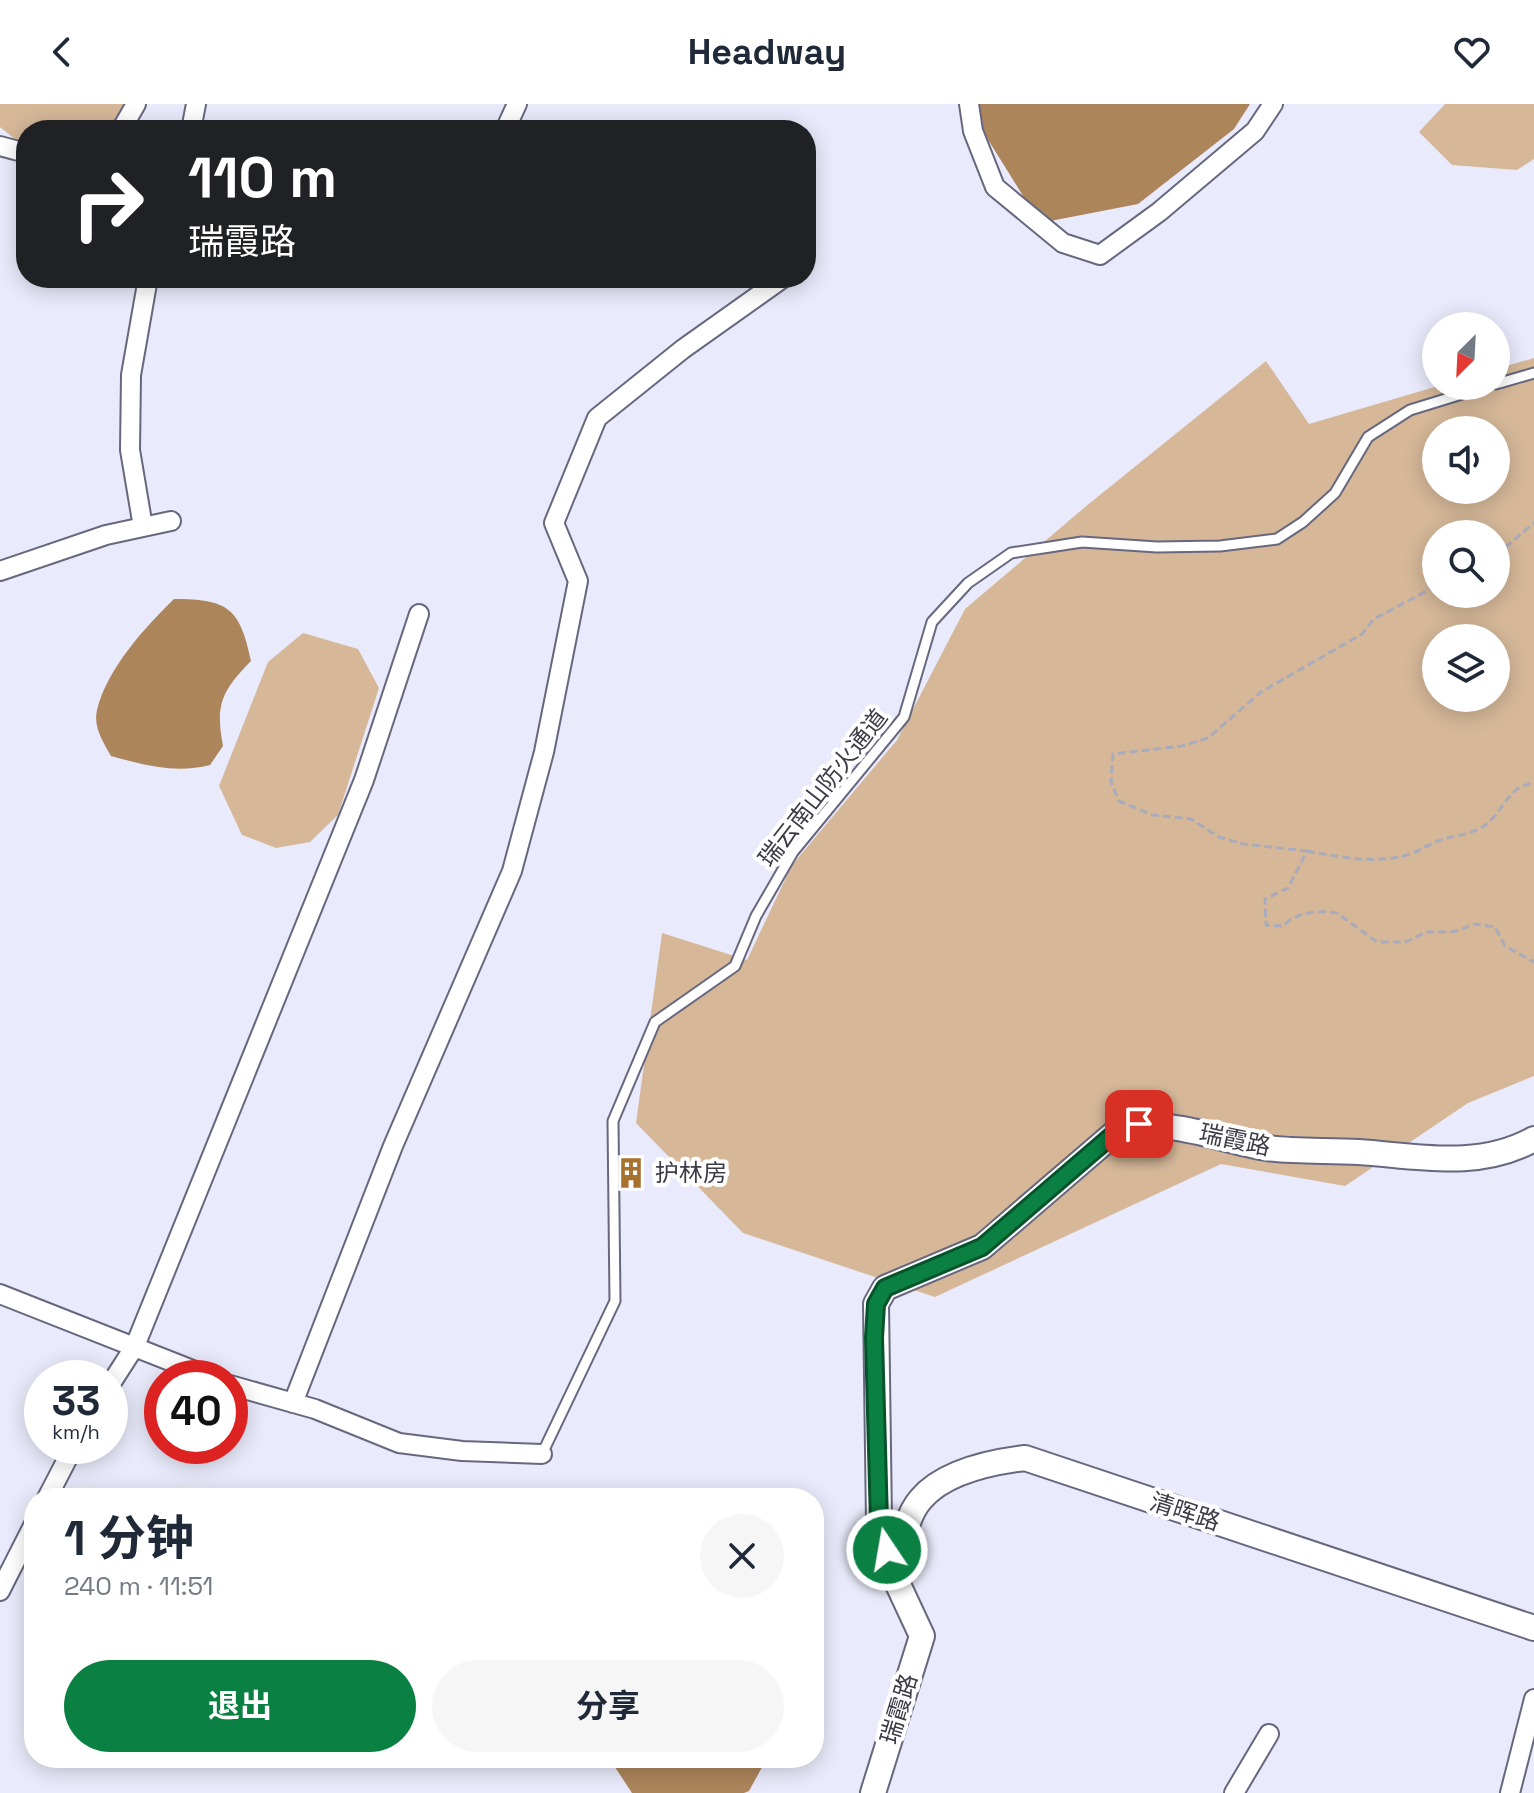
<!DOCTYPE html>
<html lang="zh">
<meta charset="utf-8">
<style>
body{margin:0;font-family:"Space Grotesk","Noto Sans SC",sans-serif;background:#f6f6f7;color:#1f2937;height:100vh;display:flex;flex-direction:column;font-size:30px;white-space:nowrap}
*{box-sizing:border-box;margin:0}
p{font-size:26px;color:#747a83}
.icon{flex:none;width:44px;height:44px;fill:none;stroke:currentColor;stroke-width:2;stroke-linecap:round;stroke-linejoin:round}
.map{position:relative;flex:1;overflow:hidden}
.drawer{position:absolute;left:24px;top:1384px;width:800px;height:280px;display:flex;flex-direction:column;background:#fff;border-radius:32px;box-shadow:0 4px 20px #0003}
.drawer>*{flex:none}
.top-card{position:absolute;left:16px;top:16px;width:800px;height:168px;border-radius:32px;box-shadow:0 4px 20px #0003;background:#202124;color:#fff;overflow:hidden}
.needle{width:52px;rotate:204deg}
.fabs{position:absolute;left:1422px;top:208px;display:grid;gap:16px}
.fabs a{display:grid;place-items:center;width:88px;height:88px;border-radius:50%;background:#fff;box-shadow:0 4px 20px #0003;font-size:40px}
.speed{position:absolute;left:24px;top:1256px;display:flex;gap:16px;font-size:40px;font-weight:700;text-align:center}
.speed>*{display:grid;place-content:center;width:104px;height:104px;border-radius:50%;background:#fff;box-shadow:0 4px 20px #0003;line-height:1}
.speed small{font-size:20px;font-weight:400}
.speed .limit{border:12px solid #d22;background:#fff;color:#111}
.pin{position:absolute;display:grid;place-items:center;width:68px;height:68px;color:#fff;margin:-34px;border-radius:16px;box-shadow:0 4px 12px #0006}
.me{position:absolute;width:88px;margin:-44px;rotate:348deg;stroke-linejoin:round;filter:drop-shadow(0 0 6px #0008)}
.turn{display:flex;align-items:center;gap:28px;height:168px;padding:0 40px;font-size:36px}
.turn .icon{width:104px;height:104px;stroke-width:2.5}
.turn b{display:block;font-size:56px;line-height:68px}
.round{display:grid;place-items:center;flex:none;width:84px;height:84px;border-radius:42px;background:#f6f6f7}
.head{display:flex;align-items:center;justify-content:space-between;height:136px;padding:0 40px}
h1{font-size:48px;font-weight:700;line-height:60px}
.action{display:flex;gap:16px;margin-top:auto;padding:16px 40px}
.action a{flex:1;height:92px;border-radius:48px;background:#0b8043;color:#fff;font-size:32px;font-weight:700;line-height:92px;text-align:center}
.action a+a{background:#f6f6f7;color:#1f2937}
header{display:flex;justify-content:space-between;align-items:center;height:104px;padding:0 40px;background:#fff;font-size:36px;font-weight:700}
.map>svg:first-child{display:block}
.green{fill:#d6b899;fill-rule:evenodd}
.water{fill:#ac855b}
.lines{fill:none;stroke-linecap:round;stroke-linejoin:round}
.service-casing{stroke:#67677f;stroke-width:13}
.minor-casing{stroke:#67677f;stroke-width:22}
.tertiary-casing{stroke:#67677f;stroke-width:28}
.path{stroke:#aaabba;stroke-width:3;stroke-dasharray:8 4;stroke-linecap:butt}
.service{stroke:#fff;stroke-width:9}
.minor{stroke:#fff;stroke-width:18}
.tertiary{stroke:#fff;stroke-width:24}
.route-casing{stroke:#07532c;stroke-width:20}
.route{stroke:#0b8043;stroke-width:14}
.labels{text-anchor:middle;stroke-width:8;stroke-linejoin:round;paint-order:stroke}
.street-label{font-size:24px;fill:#3c3c47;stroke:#fff}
.poi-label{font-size:24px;fill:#3c3c47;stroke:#fff;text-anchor:start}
</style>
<header><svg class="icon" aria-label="back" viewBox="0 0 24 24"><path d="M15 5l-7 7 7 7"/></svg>Headway<svg class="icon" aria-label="heart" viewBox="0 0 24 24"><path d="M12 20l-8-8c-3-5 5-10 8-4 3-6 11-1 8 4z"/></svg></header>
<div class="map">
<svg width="1534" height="1689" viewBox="0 0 1534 1689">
<rect width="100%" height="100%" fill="#e9eafb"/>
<path class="green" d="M 0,0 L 128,0 L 119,26 L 26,26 L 26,39 L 16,36 L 0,23 Z
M 1445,0 L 1534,0 L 1534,55 L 1517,66 L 1452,61 L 1419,28 Z
M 1534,254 L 1534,972 L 1468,999 L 1345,1082 L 1221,1060 L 935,1193 L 743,1129 L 636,1019 L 662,829 L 747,856 L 792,761 L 897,636 L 965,505 L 1085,403 L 1266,257 L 1309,320 L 1438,282 L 1496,282 L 1496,265 ZM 1436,326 L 1496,326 L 1496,386 L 1436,386 ZM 1436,430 L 1496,430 L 1496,490 L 1436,490 ZM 1436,534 L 1496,534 L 1496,594 L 1436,594 Z
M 303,529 L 358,545 L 379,584 L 338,711 L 310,738 L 276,744 L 242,731 L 219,682 L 268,558 Z"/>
<path class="water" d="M 977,0 L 1250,0 L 1234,25 L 1138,100 L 1040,119 L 982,26 Z
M 174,495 C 228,495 240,504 251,557 C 222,587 215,600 223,642 L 210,661 C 175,670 145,661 111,652 C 103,638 93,623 97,606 C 107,565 145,523 174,495 Z
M 609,1654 L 767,1654 L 749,1687 L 744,1689 L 632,1689 Z"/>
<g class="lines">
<defs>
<path id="service" d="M 1496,280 L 1534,269
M 542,1350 L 615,1197 L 613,1017 L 655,918 L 735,862 L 756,812 L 793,748 L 904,613 L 932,518 L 968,479 L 1011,449 L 1082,438 L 1157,443 L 1220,442 L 1277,435 L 1303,418 L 1335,389 L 1368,333 L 1410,306 L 1488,282"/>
<path id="minor" d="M 969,0 L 973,27 L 995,83 L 1063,139 L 1100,151 L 1159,108 L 1255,27 L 1273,0
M 121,26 L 136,0
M 191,26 L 196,0
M 505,26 L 517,0
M 0,42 L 26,49
M 143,423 L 130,346 L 131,271 L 148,174
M 0,467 L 106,431 L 171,417
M 0,1190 L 213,1274
M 110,1281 L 135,1242 L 364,676 L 419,510
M 230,1281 L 315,1305 L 399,1339 L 462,1347 L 542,1350
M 293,1299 L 393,1042 L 512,767 L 544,648 L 578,477 L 554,419 L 597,314 L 683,245 L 783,174
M 47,1394 L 74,1342
M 0,1487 L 34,1420
M 1234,1689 L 1269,1630
M 1510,1689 L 1534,1595"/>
<path id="tertiary" d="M 895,1473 C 901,1449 904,1414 921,1395 C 944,1368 992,1358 1025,1354 L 1534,1524
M 873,1689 L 922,1532 L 895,1474 L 879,1418 L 876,1200 L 885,1184 L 982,1143 L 1116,1028 C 1166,1011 1217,1036 1267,1044 C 1297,1048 1328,1046 1359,1048 C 1418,1052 1478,1066 1534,1035"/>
</defs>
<use href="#service" class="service-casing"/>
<use href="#minor" class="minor-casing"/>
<use href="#tertiary" class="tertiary-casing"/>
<path class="path" d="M 1496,451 L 1534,419
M 1436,482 L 1374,515 L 1362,530 L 1261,588 L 1208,634 L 1182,642 L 1113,650 L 1111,678 L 1119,697 L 1153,711 L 1191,715 L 1219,733 L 1243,740 L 1307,747 L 1288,784 L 1265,795 L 1266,821 L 1283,822 C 1296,808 1318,806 1337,809 L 1377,838 L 1406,838 L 1426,828 L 1453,828 L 1475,820 L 1495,823 L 1505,842 L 1534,858
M 1307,747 C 1341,753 1376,761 1410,750 C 1422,746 1432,738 1444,735 C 1458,731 1471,730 1484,722 C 1504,708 1507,682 1534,679"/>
<use href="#service" class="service"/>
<use href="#minor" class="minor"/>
<use href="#tertiary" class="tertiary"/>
</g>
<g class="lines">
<defs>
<path id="route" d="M 887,1446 L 879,1418 L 874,1234 L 876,1200 L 885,1184 L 982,1143 L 1116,1028 L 1139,1020"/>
</defs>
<use href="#route" class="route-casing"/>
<use href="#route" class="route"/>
</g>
<defs>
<symbol id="building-bare" viewBox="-9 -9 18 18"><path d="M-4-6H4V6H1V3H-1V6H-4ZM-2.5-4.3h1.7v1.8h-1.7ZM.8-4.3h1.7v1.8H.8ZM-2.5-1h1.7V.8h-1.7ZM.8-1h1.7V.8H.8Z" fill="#a8712d" stroke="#fff" stroke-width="2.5" paint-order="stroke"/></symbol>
</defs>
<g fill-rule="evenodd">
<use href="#building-bare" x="609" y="1047" width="44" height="44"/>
</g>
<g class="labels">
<g class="street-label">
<text transform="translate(823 684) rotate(-52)" y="8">瑞云南山防火通道</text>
<text transform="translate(1235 1036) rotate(12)" y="8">瑞霞路</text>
<text transform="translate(1185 1408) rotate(18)" y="8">清晖路</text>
<text transform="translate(899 1605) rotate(-73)" y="8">瑞霞路</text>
</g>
<g class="poi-label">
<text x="655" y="1077">护林房</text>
</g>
</g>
</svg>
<div class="fabs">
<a><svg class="needle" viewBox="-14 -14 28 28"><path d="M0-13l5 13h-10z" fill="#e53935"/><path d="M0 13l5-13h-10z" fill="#747a83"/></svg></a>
<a><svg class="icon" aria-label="sound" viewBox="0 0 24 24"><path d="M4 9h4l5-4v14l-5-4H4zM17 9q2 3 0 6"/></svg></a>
<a><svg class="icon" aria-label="search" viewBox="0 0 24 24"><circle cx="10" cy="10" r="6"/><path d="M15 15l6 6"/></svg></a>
<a><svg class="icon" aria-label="layers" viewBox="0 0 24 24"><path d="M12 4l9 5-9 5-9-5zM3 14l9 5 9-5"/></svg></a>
</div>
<div class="speed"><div>33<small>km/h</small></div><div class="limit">40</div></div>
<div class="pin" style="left:1139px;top:1020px;background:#d93025"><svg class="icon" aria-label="arrive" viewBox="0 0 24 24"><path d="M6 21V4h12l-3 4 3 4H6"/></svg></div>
<svg class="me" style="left:887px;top:1446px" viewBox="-20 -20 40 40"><circle r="17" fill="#0b8043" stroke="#fff" stroke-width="3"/><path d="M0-11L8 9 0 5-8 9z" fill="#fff"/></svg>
<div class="top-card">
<div class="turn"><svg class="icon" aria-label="right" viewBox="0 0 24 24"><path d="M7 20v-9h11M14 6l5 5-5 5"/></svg><div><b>110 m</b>瑞霞路</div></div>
</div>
<section class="drawer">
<div class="head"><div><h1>1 分钟</h1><p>240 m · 11:51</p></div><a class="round"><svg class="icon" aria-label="close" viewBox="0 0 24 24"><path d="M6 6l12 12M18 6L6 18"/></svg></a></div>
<div class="action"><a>退出</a><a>分享</a></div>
</section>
</div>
